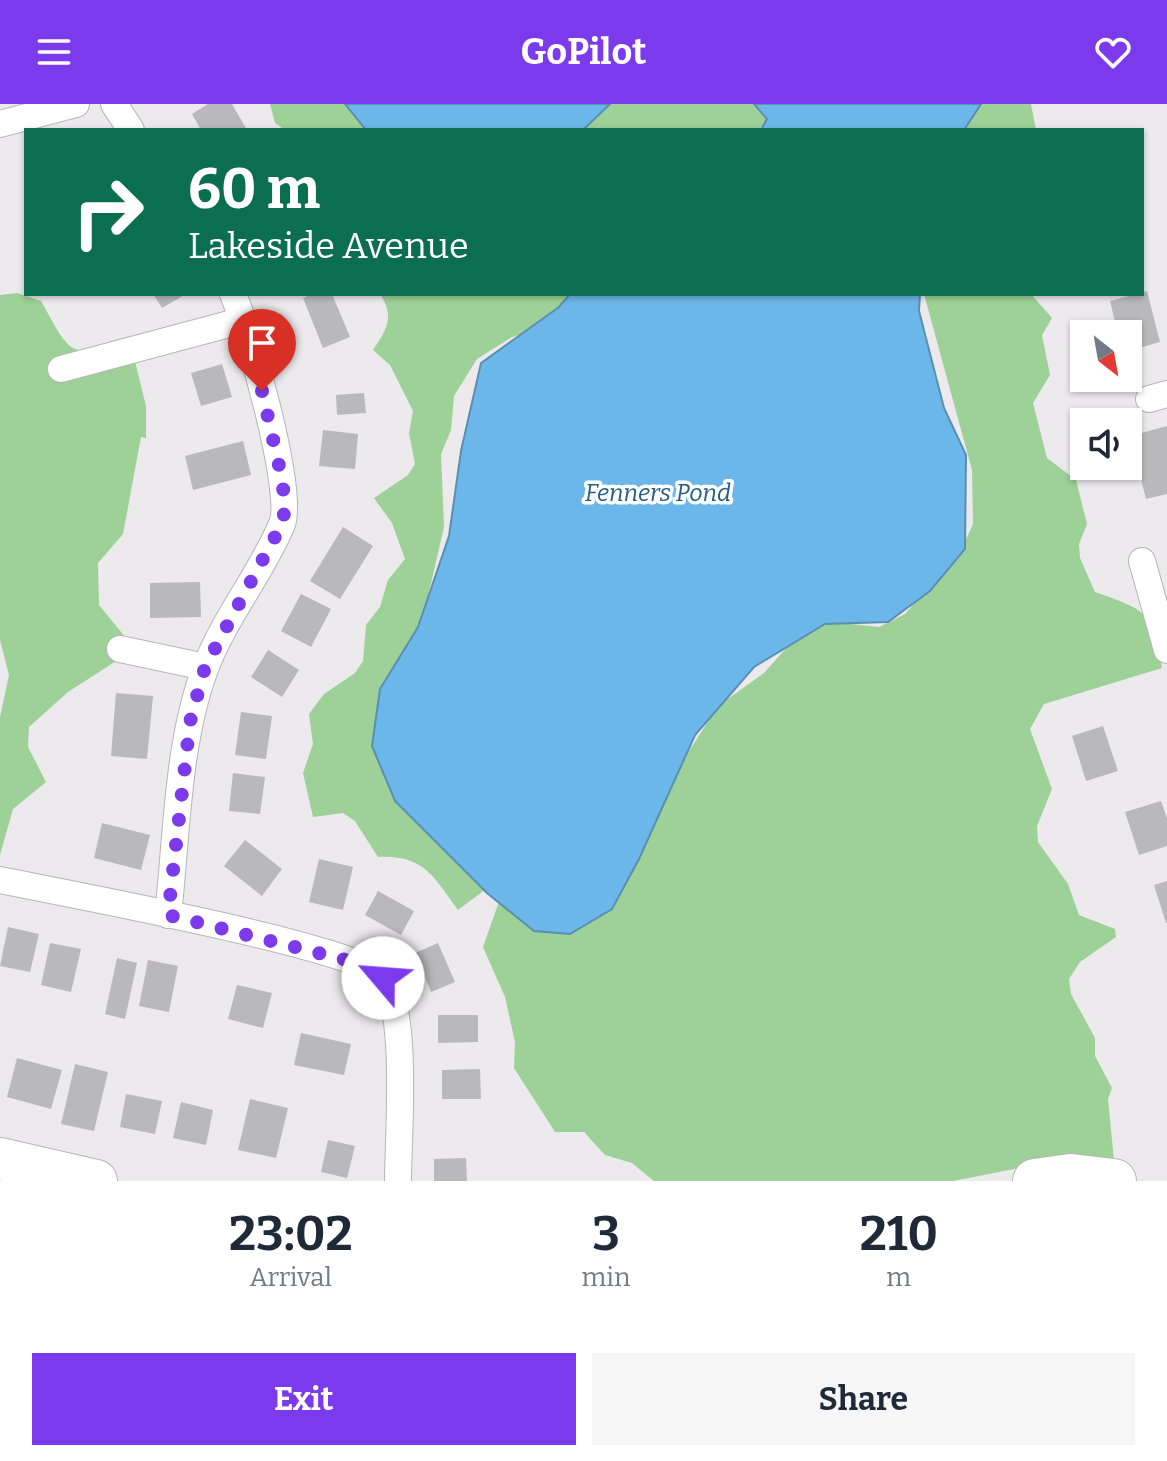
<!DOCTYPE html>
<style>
body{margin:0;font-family:Bitter,serif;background:#f6f6f7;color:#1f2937;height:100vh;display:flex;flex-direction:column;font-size:30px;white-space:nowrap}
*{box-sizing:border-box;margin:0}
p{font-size:26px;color:#747a83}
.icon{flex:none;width:44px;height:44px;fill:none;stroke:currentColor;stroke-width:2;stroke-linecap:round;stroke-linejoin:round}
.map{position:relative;height:1077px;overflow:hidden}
.side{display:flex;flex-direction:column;background:#fff;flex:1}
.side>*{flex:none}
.banner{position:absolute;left:24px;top:24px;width:1120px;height:168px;border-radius:0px;box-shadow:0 2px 6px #0004;background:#0b6e4f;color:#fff;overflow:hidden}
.needle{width:52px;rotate:149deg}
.controls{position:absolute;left:1070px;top:216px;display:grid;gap:16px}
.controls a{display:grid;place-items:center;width:72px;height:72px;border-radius:0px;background:#fff;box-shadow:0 2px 6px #0004;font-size:40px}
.pin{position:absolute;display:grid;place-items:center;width:68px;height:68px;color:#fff;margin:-82px -34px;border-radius:50% 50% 50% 0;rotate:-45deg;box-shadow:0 0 8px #0007}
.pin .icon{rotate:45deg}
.me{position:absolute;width:88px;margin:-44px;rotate:297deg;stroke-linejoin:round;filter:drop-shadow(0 0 6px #0008)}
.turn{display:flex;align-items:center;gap:28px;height:168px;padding:0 32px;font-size:36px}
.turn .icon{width:104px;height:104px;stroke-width:2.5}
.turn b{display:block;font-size:56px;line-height:68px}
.eta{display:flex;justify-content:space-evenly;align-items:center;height:136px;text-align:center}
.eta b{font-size:48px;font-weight:700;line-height:56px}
.cta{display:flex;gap:16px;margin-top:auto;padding:16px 32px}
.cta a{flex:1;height:92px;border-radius:0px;background:#7c3aed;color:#fff;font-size:32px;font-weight:700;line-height:92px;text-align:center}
.cta a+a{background:#f6f6f7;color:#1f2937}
header{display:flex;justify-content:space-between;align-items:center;height:104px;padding:0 32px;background:#7c3aed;color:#fff;font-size:36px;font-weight:700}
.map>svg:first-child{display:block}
.green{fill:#9dd197}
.water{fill:#6cb7e9;stroke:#5a8fb2;stroke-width:2}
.building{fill:#b9b8ba}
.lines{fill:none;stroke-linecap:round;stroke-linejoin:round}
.minor-casing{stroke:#b7b5b8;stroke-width:28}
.primary-casing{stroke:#b7b5b8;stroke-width:44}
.motorway-casing{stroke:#b7b5b8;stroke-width:46}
.minor{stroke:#fff;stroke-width:26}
.primary{stroke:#fff;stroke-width:42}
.motorway{stroke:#fff;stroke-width:44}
.route{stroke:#7c3aed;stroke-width:14;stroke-dasharray:0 25.2}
.labels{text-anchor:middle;stroke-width:7;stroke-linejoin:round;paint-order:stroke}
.water-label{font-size:24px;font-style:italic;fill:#255d7f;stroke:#fff}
</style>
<header><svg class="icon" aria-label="menu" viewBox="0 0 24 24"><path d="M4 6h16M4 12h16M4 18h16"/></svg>GoPilot<svg class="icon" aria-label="heart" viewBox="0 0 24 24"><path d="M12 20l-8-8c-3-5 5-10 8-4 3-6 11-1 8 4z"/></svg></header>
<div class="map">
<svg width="1167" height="1077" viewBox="0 0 1167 1077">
<rect width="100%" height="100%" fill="#eceaed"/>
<path class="green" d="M 270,0 L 360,0 L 377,26 L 285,26 L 275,19 Z
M 600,0 L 771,0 L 768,20 L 756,26 L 568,26 Z
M 974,0 L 1031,0 L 1036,26 L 965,26 Z
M 17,189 L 41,197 C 73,254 66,251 131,241 L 146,302 L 146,334 L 141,333 L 123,430 L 98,459 L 99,501 L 135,545 L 68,588 L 29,623 L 28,643 L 46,678 L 13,705 L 0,751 L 0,613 L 9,571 L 0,536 L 0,191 Z
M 380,190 L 600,190 L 551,223 L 512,233 L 477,255 L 454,292 L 451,326 L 441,350 L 444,423 L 412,562 L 494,779 L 458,806 C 433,772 424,751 378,753 L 355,717 L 343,709 L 313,713 L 303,669 L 313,640 L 309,610 L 324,590 L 355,569 L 363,557 L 366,521 L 380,503 L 388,476 L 405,455 L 392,419 L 374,394 L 408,371 L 415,360 L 409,329 L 413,307 L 390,261 L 373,246 C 387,226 395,212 380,190 Z
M 924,190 L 1031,190 L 1052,214 L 1042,231 L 1050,271 L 1033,299 L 1047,354 L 1076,376 L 1087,420 L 1079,440 L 1080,454 L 1095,488 C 1143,505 1157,508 1162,564 L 1044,600 L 1030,625 L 1052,685 L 1037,722 L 1038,738 L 1068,780 L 1079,811 L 1115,825 L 1116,833 L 1080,858 L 1069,875 L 1071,890 L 1095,934 L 1095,952 L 1112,984 L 1108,995 L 1114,1057 L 1019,1064 L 953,1077 L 654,1077 L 632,1059 L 605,1051 L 584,1028 L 555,1028 L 514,964 L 515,938 L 505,893 L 483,843 L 501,792 L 678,664 L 718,602 L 764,569 L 796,533 L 833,518 L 879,523 L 905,510 L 961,447 L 973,420 L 972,366 Z"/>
<path class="water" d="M 345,0 L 610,0 L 583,26 L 366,26 Z
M 754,0 L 981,0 L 964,26 L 761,26 L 767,15 Z
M 570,190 L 920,190 L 919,207 L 944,304 L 966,351 L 965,445 L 930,487 L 888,518 L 825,520 L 754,563 L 695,631 L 639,755 L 612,805 L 570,830 L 534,827 L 487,789 L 395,697 L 372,642 L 380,585 L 418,523 L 449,432 L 461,347 L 481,259 L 559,203 Z"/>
<path class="building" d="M 208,0 L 232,0 L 247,26 L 201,26 L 192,10 Z
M 1147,187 L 1160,238 L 1128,247 L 1128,230 L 1118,230 L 1110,197 Z
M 153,190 L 186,190 L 162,204 Z
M 312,190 L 332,190 L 350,233 L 323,244 L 303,194 Z
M 222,260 L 232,293 L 201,302 L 191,269 Z
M 364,289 L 366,309 L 337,311 L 336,291 Z
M 1167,322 L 1167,390 L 1146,395 L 1130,332 Z
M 323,326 L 358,330 L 355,365 L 319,362 Z
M 243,337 L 251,371 L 193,386 L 185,352 Z
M 343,423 L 373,442 L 340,495 L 310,477 Z
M 200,478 L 201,513 L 150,514 L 150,479 Z
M 301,490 L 331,505 L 311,543 L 281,527 Z
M 268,546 L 299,566 L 282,593 L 251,573 Z
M 116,589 L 153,592 L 147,655 L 111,652 Z
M 241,608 L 272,612 L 266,655 L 235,651 Z
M 1103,622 L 1118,667 L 1086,677 L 1072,632 Z
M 233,669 L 265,673 L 260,710 L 229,707 Z
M 1161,697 L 1167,714 L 1167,742 L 1139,751 L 1125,708 Z
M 102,719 L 150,731 L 141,766 L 94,754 Z
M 245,736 L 282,765 L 262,792 L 224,762 Z
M 319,755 L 353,763 L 343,806 L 309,798 Z
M 1167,777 L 1167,819 L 1166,819 L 1154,781 Z
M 378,787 L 414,807 L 401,831 L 365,811 Z
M 8,823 L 39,830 L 30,868 L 0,862 Z
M 50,839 L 81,845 L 71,888 L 41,881 Z
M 438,839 L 455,878 L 431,888 L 415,849 Z
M 117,854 L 137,859 L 125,915 L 105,910 Z
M 148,856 L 178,862 L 169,908 L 139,902 Z
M 237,881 L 272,889 L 263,924 L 228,915 Z
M 438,911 L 478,911 L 478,938 L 438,939 Z
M 301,929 L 351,940 L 344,971 L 294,961 Z
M 17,954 L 62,966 L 51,1005 L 7,993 Z
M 75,960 L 108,968 L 94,1027 L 61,1020 Z
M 480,965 L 481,995 L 442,995 L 442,966 Z
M 126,990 L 162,997 L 155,1030 L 120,1023 Z
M 250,995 L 288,1004 L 276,1054 L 238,1046 Z
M 181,998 L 213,1006 L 206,1041 L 173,1034 Z
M 328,1036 L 355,1042 L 347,1074 L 321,1068 Z
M 466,1054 L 467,1077 L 434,1077 L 434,1055 Z"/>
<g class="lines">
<defs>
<path id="minor" d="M 114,0 L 131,26
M 0,20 L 76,0
M 61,265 L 244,216
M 1149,295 L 1167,290
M 1142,457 L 1167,546
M 120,545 L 205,563
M 0,776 C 59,788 354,842 382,873 C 409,903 398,1034 398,1077
M 168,811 C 177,730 177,641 205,565 C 224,514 261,470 282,420 C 295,388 248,226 233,190"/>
<path id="primary" d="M 0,1055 L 96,1077"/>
<path id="motorway" d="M 1035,1077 L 1071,1072 L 1114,1077"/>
</defs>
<use href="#minor" class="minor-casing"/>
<use href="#primary" class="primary-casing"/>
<use href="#motorway" class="motorway-casing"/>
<use href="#minor" class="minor"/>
<use href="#primary" class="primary"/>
<use href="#motorway" class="motorway"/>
</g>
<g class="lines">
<path class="route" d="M 262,287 L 283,379 L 284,416 L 205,563 L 190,618 L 168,811 L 362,860 L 383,874"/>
</g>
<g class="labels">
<g class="water-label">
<text x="658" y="397">Fenners Pond</text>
</g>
</g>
</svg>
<div class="controls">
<a><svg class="needle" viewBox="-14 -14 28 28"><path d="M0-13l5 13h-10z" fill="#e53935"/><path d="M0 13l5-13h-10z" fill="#747a83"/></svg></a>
<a><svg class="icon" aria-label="sound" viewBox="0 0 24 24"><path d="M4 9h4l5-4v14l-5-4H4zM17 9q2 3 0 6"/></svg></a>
</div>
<div class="pin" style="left:262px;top:287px;background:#d93025"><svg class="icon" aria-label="arrive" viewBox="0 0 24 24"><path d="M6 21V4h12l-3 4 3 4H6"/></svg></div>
<svg class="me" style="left:383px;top:874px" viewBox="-20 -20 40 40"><circle r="19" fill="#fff"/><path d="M0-13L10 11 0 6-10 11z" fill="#7c3aed"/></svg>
<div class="banner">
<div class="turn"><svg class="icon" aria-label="right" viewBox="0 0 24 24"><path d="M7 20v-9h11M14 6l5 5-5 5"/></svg><div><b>60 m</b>Lakeside Avenue</div></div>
</div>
</div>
<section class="side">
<div class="eta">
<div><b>23:02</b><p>Arrival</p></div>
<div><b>3</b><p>min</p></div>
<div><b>210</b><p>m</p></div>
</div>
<div class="cta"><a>Exit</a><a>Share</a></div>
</section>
